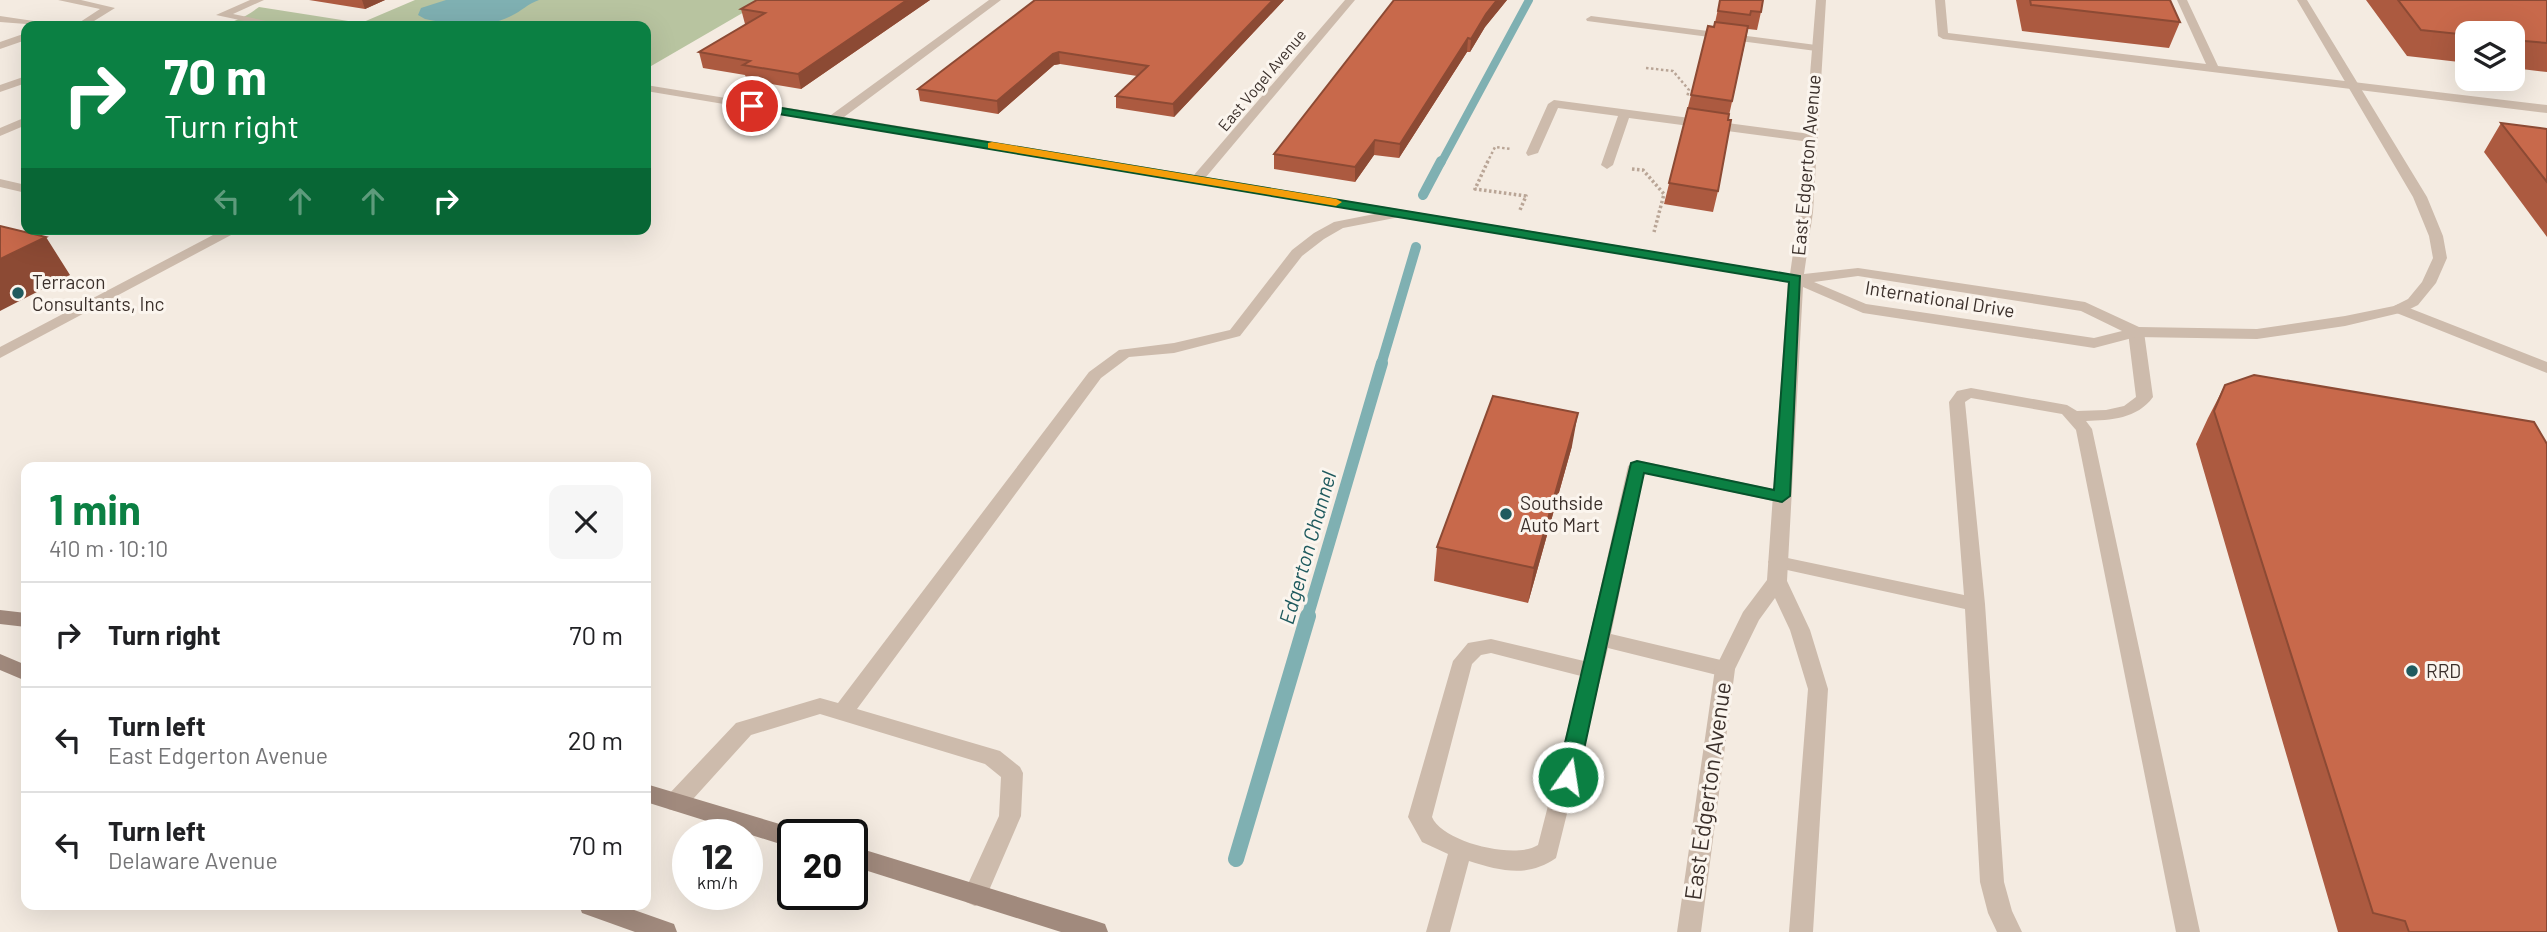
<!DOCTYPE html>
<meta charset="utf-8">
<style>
body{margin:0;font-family:Barlow,sans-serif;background:#f6f6f6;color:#202124;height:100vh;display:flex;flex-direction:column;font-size:26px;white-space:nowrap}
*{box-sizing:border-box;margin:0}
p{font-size:23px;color:#757577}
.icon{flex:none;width:38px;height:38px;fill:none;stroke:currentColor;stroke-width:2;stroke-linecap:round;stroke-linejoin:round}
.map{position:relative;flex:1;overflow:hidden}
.details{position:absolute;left:21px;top:462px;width:630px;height:448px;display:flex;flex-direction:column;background:#fff;border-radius:14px;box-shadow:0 7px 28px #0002}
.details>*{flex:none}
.top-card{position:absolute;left:21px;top:21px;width:630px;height:214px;border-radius:14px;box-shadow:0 7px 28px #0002;background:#0b8043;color:#fff;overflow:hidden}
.controls{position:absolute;left:2455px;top:21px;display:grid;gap:14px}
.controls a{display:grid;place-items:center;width:70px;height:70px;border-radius:14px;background:#fff;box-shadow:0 7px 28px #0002;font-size:35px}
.speed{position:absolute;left:672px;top:819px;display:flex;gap:14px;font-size:35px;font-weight:700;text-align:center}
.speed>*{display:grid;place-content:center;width:91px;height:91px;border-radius:50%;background:#fff;box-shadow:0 7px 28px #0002;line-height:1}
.speed small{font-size:18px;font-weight:400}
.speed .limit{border:4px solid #111;border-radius:10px;background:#fff;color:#111}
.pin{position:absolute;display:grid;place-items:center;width:60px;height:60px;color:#fff;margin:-30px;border:4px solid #fff;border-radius:50%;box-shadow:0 2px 7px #0007}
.me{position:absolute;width:77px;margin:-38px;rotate:13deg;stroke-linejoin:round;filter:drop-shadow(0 0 5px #0008)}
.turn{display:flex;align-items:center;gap:24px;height:147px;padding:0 28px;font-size:32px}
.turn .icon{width:91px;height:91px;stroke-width:2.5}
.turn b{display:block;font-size:49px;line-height:60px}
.lanes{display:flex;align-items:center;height:66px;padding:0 28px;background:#0003;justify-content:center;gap:35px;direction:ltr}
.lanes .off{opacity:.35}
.round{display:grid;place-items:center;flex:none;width:74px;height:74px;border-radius:14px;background:#f6f6f6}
.headline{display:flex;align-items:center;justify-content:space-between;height:119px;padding:0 28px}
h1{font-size:42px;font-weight:700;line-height:52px;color:#0b8043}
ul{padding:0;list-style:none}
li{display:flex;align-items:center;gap:21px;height:105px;padding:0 28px;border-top:2px solid #e0e0e0}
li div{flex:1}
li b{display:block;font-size:26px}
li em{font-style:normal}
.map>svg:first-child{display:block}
.green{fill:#b8c4a0}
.water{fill:#7fb0b2}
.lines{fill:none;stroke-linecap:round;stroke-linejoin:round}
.stream-far3{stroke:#7fb0b2;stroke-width:8}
.stream-far2{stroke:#7fb0b2;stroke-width:10}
.stream-far1{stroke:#7fb0b2;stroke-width:12}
.stream{stroke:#7fb0b2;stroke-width:16}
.path-far1{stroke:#b9a596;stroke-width:2.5;stroke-dasharray:2.5 2.5;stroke-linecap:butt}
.path{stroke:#b9a596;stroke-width:3.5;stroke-dasharray:2.5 2.5;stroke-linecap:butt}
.service{fill:#cdbbac;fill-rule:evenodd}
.minor{fill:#cdbbac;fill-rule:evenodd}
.secondary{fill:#a18a7d;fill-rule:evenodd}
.wall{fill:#ac5a40}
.shaded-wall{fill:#8c4a34}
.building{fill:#c8694b;stroke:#8c4a34;stroke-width:2}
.route{fill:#0b8043;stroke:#07532c;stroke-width:2}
.slow{fill:#f59e0b}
.poi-dot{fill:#1f5a5e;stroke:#fbf5ee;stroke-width:2.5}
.labels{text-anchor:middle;stroke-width:6;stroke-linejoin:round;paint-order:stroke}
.far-street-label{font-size:16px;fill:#3b302b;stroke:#fbf5ee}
.street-label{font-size:19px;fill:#3b302b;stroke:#fbf5ee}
.poi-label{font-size:19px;fill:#3b302b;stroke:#fbf5ee;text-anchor:start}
.water-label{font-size:21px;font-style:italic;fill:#1f5a5e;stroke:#fbf5ee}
.near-street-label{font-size:23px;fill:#3b302b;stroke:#fbf5ee}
</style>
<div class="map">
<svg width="2547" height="932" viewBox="0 0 2547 932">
<rect width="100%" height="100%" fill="#f4ebe1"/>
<path class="green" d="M 415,0 L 765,0 L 646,69 L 646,26 L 212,26 C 231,24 244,18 259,7 L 361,23 Z"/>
<path class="water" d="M 446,0 L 539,0 C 527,4 522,11 511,16 C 482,30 456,25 425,19 L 418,15 L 421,8 Z"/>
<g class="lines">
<path class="stream-far3" d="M 1441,163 L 1529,0"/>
<path class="stream-far2" d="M 1423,195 L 1441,161
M 1381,365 L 1416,247"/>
<path class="stream-far1" d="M 1307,618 L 1382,363"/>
<path class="stream" d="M 1236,859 L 1308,616"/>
<path class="path-far1" d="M 1646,68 L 1673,71 L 1689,90 L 1687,97
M 1487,163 L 1495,147 L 1511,149"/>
<path class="path" d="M 1488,161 L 1475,189 L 1526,196 L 1520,210
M 1632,169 L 1643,170 L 1664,194 L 1654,232"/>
<path class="service" d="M 58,0 L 81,0 L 115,8 L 86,26 L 74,26 L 100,9 Z
M 1935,0 L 1945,0 L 1948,33 L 2206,64 L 2177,0 L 2187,0 L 2218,66 L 2547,105 L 2547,113 L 1943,39 L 1938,36 Z
M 0,16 L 47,23 L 52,26 L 0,22 Z
M 1591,16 L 1816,45 L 1821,48 L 1816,51 L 1587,21 L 1586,19 Z
M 26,33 L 26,40 L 0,49 L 0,42 Z
M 26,76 L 26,83 L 0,92 L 0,85 Z
M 1554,100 L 1810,134 L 1816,138 L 1810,142 L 1629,118 L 1613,165 L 1607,169 L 1601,165 L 1618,116 L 1558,108 L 1538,153 L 1528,156 L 1526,153 L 1548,104 Z
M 26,117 L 26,125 L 0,136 L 0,128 Z
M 0,179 L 26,185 L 26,193 L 0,187 Z
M 1400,209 L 1407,213 L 1405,216 L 1343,228 L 1324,239 L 1302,256 L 1240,336 L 1174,353 L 1129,357 L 1101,378 L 857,709 L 1000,751 L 1020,767 L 1023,773 L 1021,816 L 984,902 L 975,906 L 966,902 L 963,895 L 999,816 L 1001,777 L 985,764 L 820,714 L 751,735 L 684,809 L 676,811 L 668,809 L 665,802 L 668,795 L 736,723 L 820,698 L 838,703 L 1089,372 L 1119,350 L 1174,343 L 1230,330 L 1292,250 L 1314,233 L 1334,222 Z
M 198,229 L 224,229 L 233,234 L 0,358 L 0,347 L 213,235 Z
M 2399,304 L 2547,362 L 2547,373 L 2394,312 L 2391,309 L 2394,306 Z
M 2136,327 L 2144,332 L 2153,397 C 2137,419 2111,420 2086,421 L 2092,429 L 2200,932 L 2176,932 L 2076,430 L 2062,414 L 1971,398 L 1965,402 L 1985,604 L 2004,882 L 2012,911 L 2022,932 L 1997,932 L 1988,913 L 1980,882 L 1965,609 L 1778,568 L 1771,567 L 1768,562 L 1771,557 L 1778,556 L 1964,595 L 1949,402 L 1957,391 L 1971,388 L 2067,405 L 2077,411 L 2106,410 L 2124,406 L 2136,397 L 2128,332 Z
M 1637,460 L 1782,491 L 1791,497 L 1782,503 L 1644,473 L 1611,634 L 1725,661 L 1732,664 L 1735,669 L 1732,674 L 1725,677 L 1608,648 L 1556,858 C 1527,878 1501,871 1469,861 L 1450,932 L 1426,932 L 1448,854 L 1422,842 L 1408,817 L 1453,661 L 1468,643 L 1491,639 L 1584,661 L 1628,466 ZM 1491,653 L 1581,676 L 1538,845 C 1515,860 1442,842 1432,817 L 1472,664 L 1481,655 Z"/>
<path class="minor" d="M 250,0 L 264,0 L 233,14 L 290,26 L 268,26 L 216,15 Z
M 989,0 L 1001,0 L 844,117 L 1194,175 L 1345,0 L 1355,0 L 1206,177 L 1790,274 L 1799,212 L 1816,0 L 1826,0 L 1813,212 L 1804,274 L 1858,268 L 2085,302 L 2139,327 L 2257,329 L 2345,316 L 2394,306 L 2408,299 L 2422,282 L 2433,258 L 2429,236 L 2413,197 L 2297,0 L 2307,0 L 2427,197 L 2443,236 L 2447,258 L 2436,283 L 2418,305 L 2404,312 L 2345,326 L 2257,339 L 2136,337 L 2094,348 L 1863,313 L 1803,287 L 1787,581 L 1810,630 L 1828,689 L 1813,932 L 1789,932 L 1808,689 L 1790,630 L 1775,598 L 1759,620 L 1735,669 L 1701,932 L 1677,932 L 1715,669 L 1743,612 L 1767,580 L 1788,282 L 646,91 L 646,85 L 831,115 ZM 1858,276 L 2081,311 L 2122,331 L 2094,338 L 1866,304 L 1814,282 Z"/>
<path class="secondary" d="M 0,610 L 26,613 L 26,627 L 0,624 Z
M 0,654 L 26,665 L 26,681 L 0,670 Z
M 646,784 L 793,828 L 803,835 L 793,835 L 793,848 L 646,802 Z
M 852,846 L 1096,921 L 1105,924 L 1108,932 L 1061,932 L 852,866 Z
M 579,905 L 620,905 L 674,924 L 677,932 L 635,932 L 582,913 Z"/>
</g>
<path class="wall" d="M 309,0 L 385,0 L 365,9 Z
M 757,0 L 930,0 L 801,89 L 747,80 L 745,75 L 703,68 L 699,52 L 747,24 L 745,24 L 741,9 Z
M 1035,0 L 1284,0 L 1174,117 L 1116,108 L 1116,96 L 1137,76 L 1060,64 L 1054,65 L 998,114 L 920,101 L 918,89 Z
M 1394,0 L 1507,0 L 1485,27 L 1470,52 L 1467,52 L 1399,158 L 1374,155 L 1355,182 L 1274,169 L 1274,154 Z
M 1720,0 L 1761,12 L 1757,30 L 1748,29 L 1728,120 L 1718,191 L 1713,212 L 1664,204 L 1691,95 L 1714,27 Z
M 2016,0 L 2170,0 L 2180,22 L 2169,48 L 2022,31 Z
M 2366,0 L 2547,0 L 2547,72 L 2513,68 L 2513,33 L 2468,33 L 2468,63 L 2407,56 Z
M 2501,123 L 2547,129 L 2547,237 L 2484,152 Z
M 2225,385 L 2547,932 L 2338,932 L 2196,444 L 2208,418 Z
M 1572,446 L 1528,603 L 1434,581 L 1437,547 Z"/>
<path class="shaded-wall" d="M 362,0 L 385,0 L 365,9 Z
M 907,0 L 930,0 L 801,89 L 798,74 Z
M 1273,0 L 1284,0 L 1174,117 L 1173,104 Z
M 1497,0 L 1507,0 L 1485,27 L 1470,52 L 1471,39 L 1486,14 Z
M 1468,38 L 1467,52 L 1399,158 L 1400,144 Z
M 1059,52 L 1060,64 L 1054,65 L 998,114 L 997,101 L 1053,54 Z
M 1375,140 L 1374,155 L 1355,182 L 1355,167 Z
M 46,237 L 70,275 L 0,311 L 0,259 Z
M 1578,413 L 1572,446 L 1528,603 L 1534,568 Z"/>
<path class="building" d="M 757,0 L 907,0 L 798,74 L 743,65 L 750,61 L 699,52 L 765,13 L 741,9 Z
M 1035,0 L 1273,0 L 1173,104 L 1116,96 L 1148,66 L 1059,52 L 1053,54 L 997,101 L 918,89 Z
M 1394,0 L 1497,0 L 1486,14 L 1471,39 L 1468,38 L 1400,144 L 1375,140 L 1355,167 L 1274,154 Z
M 1720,0 L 1763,0 L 1761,12 L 1751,11 L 1750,15 L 1718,11 Z
M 2030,0 L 2170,0 L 2180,22 L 2031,5 Z
M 2398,0 L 2547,0 L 2547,43 L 2513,40 L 2513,33 L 2468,33 L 2468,35 L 2421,30 Z
M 1715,22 L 1748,26 L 1732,101 L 1691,95 L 1708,26 L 1714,27 Z
M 1688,108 L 1729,114 L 1728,120 L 1731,120 L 1718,191 L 1669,183 Z
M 2501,123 L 2547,129 L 2547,182 Z
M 0,226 L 46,237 L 0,259 Z
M 2254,375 L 2534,422 L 2547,444 L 2547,932 L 2409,932 L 2405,921 L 2373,913 L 2214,411 L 2225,385 Z
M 1493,396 L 1578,413 L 1534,568 L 1437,547 Z"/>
<path class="route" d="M 752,103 L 1800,276 L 1790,496 L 1782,502 L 1644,473 L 1578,777 L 1575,783 L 1560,783 L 1557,777 L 1631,463 L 1637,461 L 1774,490 L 1789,282 L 749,109 L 747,106 Z"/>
<path class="slow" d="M 992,142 L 1336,199 L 1342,202 L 1336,206 L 988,148 L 988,143 Z"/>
<g class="poi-dot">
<circle cx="18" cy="293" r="7"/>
<circle cx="1506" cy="514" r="7"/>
<circle cx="2412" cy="671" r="7"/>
</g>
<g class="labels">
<g class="far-street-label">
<text transform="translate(1262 80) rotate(-50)" y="6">East Vogel Avenue</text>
</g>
<g class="street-label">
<text transform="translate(1806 165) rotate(-85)" y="7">East Edgerton Avenue</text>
<text transform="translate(1940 299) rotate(9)" y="7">International Drive</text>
</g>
<g class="poi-label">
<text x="32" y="289">Terracon<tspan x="32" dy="22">Consultants, Inc</tspan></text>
<text x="1520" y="510">Southside<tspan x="1520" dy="22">Auto Mart</tspan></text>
<text x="2426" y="678">RRD</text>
</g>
<g class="water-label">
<text transform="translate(1308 548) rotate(-74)" y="7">Edgerton Channel</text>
</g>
<g class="near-street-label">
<text transform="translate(1708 791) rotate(-82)" y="8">East Edgerton Avenue</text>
</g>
</g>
</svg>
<div class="controls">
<a><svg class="icon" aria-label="layers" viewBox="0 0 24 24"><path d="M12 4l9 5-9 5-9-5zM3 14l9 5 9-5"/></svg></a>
</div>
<div class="speed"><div>12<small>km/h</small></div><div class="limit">20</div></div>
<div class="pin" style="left:752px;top:106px;background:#d93025"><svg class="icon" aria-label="arrive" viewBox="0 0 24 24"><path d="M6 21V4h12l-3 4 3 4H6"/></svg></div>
<svg class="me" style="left:1568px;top:777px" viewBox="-20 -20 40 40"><circle r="17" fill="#0b8043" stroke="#fff" stroke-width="3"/><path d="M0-11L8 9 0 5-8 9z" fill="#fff"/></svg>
<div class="top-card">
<div class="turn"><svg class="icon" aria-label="right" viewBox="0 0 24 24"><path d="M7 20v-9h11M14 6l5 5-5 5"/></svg><div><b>70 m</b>Turn right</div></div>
<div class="lanes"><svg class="icon off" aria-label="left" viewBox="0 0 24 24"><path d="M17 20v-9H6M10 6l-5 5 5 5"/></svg><svg class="icon off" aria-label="ahead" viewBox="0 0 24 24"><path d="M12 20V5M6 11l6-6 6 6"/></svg><svg class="icon off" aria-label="ahead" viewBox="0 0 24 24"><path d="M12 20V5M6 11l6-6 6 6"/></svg><svg class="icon" aria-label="right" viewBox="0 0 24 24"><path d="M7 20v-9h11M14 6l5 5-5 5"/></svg></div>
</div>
<section class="details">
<div class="headline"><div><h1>1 min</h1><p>410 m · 10:10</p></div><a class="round"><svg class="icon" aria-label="close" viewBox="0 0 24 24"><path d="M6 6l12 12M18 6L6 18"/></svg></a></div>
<ul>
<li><svg class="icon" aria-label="right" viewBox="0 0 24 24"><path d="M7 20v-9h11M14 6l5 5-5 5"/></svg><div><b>Turn right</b></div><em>70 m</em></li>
<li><svg class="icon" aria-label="left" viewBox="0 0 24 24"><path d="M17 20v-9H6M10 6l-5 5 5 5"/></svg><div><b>Turn left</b><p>East Edgerton Avenue</p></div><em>20 m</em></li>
<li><svg class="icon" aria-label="left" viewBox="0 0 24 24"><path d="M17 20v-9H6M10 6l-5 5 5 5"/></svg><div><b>Turn left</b><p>Delaware Avenue</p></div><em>70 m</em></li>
</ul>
</section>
</div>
